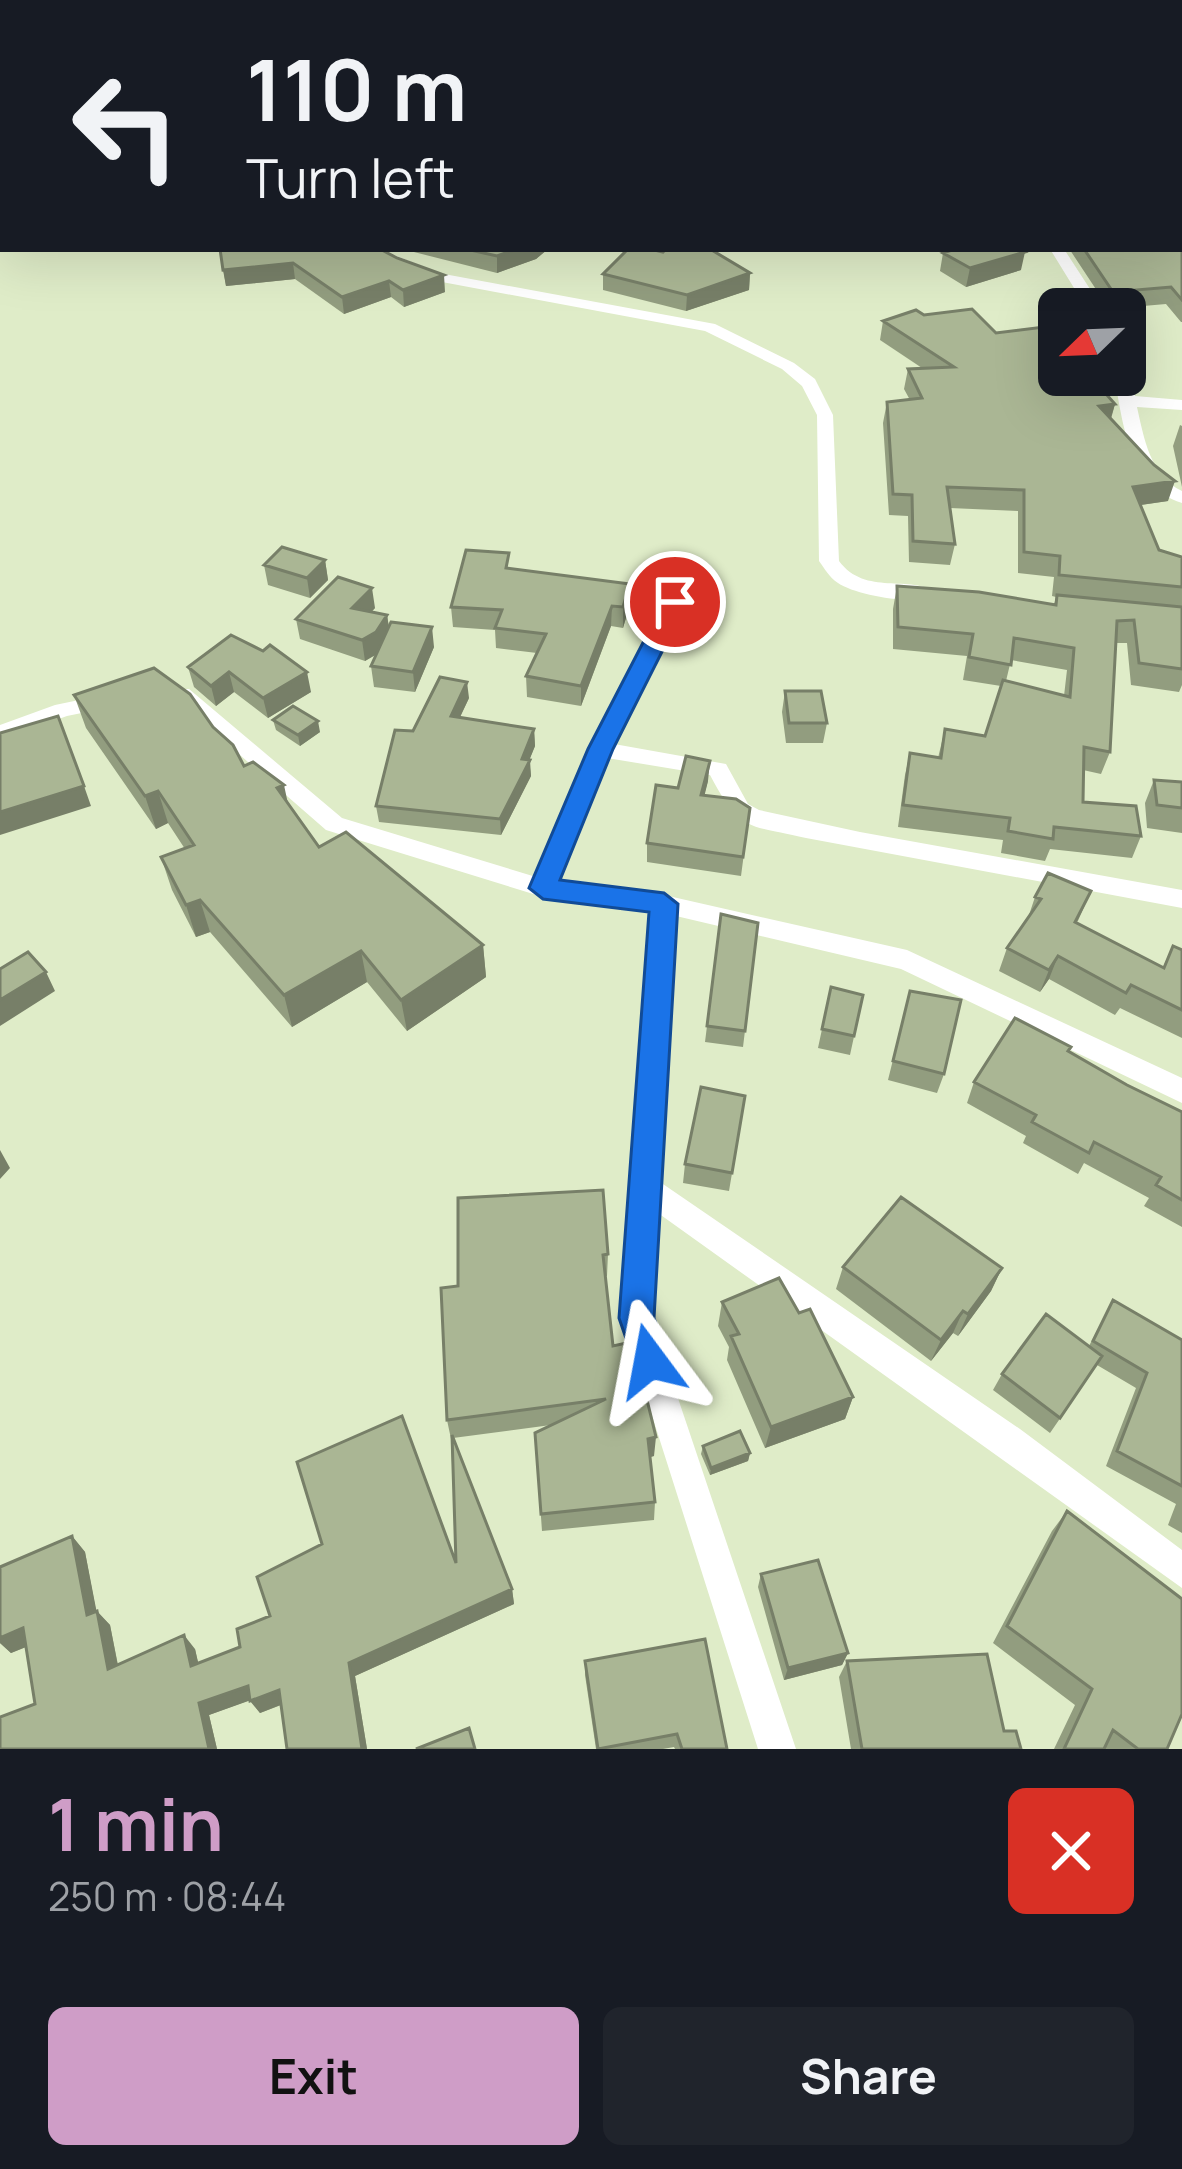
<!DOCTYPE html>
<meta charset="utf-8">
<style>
body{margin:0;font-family:Manrope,sans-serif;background:#20242c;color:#f1f3f6;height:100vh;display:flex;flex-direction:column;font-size:45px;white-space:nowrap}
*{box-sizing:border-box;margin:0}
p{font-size:39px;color:#9ea1a6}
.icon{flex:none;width:66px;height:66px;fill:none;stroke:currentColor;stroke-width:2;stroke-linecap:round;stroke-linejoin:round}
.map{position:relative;height:1749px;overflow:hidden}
.sheet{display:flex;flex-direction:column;background:#171b24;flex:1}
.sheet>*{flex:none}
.banner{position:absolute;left:0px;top:0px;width:1182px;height:252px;box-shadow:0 12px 48px #0002;background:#171b24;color:#f1f3f6;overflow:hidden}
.needle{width:78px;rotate:247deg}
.controls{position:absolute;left:1038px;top:288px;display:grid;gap:24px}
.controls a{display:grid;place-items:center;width:108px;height:108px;border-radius:18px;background:#171b24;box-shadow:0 12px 48px #0002;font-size:60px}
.pin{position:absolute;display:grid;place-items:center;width:102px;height:102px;color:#fff;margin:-51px;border:6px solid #fff;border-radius:50%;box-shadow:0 3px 12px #0007}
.me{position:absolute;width:132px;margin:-66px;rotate:347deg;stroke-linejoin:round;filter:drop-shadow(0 0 9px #0008)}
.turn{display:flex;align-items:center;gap:42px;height:252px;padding:0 48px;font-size:54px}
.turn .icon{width:156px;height:156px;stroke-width:2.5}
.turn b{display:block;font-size:84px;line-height:102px}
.round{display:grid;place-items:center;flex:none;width:126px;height:126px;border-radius:18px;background:#20242c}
.summary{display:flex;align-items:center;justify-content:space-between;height:204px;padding:0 48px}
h1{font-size:72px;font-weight:700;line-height:90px;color:#cf9dc7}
.cta{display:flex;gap:24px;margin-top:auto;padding:24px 48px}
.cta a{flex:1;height:138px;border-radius:18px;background:#cf9dc7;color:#111;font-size:48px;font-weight:700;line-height:138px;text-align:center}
.cta a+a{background:#20242c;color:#f1f3f6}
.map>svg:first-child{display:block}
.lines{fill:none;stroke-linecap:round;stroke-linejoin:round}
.street{fill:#fff;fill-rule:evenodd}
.wall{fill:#929d7f;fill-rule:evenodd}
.shaded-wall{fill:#777f68}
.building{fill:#aab694;stroke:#777f68;stroke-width:3}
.route{fill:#1a73e8;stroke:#114b97;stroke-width:3}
</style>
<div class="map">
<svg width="1182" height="1749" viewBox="0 0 1182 1749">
<rect width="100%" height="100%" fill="#dfecc8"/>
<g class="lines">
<path class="street" d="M 362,249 C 390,249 416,266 444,274 L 715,324 L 794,363 L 815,379 L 833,415 L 839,561 C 866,597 909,573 939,594 C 921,607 857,596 838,583 C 829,577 825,569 819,561 L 817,415 L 802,386 L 782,369 L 705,331 L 442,282 L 401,271 Z
M 1050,249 L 1064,249 L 1103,309 L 1087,309 Z
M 1125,371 L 1130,375 L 1135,396 L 1182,400 L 1182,410 L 1137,407 C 1144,438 1150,476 1182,491 L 1182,503 C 1128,486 1123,423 1114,375 L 1125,375 Z
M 675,596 L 685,602 L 614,744 L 726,764 L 748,804 L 759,810 L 860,832 L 1182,890 L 1182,908 L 806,838 C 746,824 741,833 710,775 L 607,758 L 558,881 L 664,895 L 907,950 L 1182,1078 L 1182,1103 L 901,969 L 676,916 L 660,1182 L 1020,1429 L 1182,1550 L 1182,1588 L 658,1213 L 651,1318 L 796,1749 L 758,1749 L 621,1318 L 651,912 L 543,897 L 326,830 L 170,694 L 173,689 L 189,689 L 342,818 L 536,877 L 589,749 L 665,602 Z
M 108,694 L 116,696 L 119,701 L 116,706 L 67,716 L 0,740 L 0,725 L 55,705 Z"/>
</g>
<path class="wall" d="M 1182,0 L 1182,322 L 1181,322 L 1166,304 L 1109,309 L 1070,250 L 1179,249 L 1179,3 Z
M 220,249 L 445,292 L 404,307 L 391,297 L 344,314 L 295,279 L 226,286 Z
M 402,249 L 548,249 L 536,259 L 497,273 Z
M 663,252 L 715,252 L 750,273 L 749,290 L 686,311 L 603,290 L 603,274 Z
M 943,253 L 1021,270 L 966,287 L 940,271 Z
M 924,315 L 996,333 L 1115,404 L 1111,419 L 1168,501 L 1141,505 L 1159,550 L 1182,557 L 1182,685 L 1179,692 L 1131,685 L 1127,643 L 1116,643 L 1110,752 L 1101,774 L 1083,770 L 1083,802 L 1141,836 L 1132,858 L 1050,849 L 1045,861 L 1001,853 L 1003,840 L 898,827 L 905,775 L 910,753 L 938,758 L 945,729 L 985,736 L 1001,686 L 963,680 L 967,656 L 893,649 L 893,609 L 897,586 L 1054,605 L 1056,597 L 1052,596 L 1054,577 L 1018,573 L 1018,511 L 950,508 L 955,544 L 950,565 L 909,562 L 908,516 L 889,515 L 883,423 L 887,402 L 910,400 L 904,389 L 908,369 L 922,368 L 880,340 L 883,321 ZM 1011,660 L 1067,670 L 1064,696 L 1006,681 Z
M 1180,425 L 1182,426 L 1182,487 L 1173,446 Z
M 325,560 L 328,580 L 310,598 L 268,585 L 264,565 Z
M 510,569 L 630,584 L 630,604 L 623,628 L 611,626 L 581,706 L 527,697 L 526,676 L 537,653 L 496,648 L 495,630 L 453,627 L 451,607 Z
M 375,608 L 371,612 L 387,615 L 389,627 L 434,647 L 415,692 L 374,687 L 371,666 L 377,653 L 365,661 L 300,639 L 296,619 Z
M 263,651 L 311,692 L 268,718 L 234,692 L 216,706 L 194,687 L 188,667 Z
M 785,691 L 827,723 L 823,743 L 786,743 L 782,712 Z
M 74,695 L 213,727 L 244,766 L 288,804 L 319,847 L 483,945 L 486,977 L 407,1031 L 367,982 L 292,1027 L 210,932 L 196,937 L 172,890 L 161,857 L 185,849 L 168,823 L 156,829 L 86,728 Z
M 469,698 L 460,717 L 534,729 L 535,746 L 529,760 L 531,776 L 501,835 L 379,822 L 376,806 L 413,731 Z
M 273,720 L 320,732 L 300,746 L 276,730 Z
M 1154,780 L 1182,782 L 1182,833 L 1147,828 L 1145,803 Z
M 708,781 L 704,795 L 750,808 L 741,876 L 647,862 L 647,843 L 678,788 Z
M 1091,891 L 1077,923 L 1163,967 L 1173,946 L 1182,950 L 1182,1038 L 1120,1008 L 1115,1015 L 1049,979 L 1040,992 L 999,971 L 1007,948 L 1028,918 L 1035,897 Z
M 721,914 L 758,923 L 743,1047 L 705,1042 Z
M 831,987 L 863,995 L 850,1055 L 818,1048 Z
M 910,991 L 944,1074 L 937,1093 L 888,1080 Z
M 1069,1051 L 1127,1085 L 1182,1112 L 1182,1227 L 1144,1206 L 1149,1198 L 1084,1163 L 1078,1174 L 1023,1143 L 1026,1136 L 967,1103 L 974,1082 Z
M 745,1096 L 729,1191 L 683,1183 L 685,1164 Z
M 608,1254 L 607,1276 L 605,1276 L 613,1346 L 654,1456 L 650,1457 L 655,1502 L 654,1520 L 542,1531 L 535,1433 L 551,1425 L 453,1438 L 512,1589 L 514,1604 L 355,1676 L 367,1749 L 287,1749 L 281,1705 L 260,1713 L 250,1700 L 209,1715 L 217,1749 L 0,1749 L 35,1704 L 26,1647 L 11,1653 L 0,1643 L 0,1567 L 72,1536 L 85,1552 L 96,1611 L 110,1625 L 118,1665 L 195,1649 L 198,1663 L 456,1563 L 451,1439 L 447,1420 L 458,1286 Z
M 843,1267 L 1002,1268 L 991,1291 L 958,1336 L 953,1333 L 931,1361 L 836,1289 Z
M 1113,1300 L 1182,1340 L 1182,1533 L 1168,1525 L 1176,1504 L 1106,1466 L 1136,1388 L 1097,1365 L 1050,1433 L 993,1390 L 1002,1374 L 1089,1346 Z
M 722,1302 L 799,1313 L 853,1397 L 845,1419 L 765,1448 L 727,1360 L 729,1347 L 718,1326 Z
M 703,1446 L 750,1453 L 748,1461 L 710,1475 L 701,1454 Z
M 1067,1511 L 1167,1749 L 1054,1749 L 1075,1705 L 993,1643 L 1052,1531 Z
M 761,1574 L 848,1653 L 842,1665 L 784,1680 L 758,1587 Z
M 585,1661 L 727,1749 L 675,1749 L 674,1747 L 663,1749 L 596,1749 L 585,1675 Z
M 847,1661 L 1004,1731 L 1021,1749 L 851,1749 L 839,1677 Z"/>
<path class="shaded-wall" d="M 517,249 L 548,249 L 536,259 L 497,273 L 497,256 Z
M 1025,252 L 1021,270 L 966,287 L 970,268 Z
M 293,263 L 295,279 L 226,286 L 223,270 Z
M 750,273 L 749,290 L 686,311 L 687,295 Z
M 444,275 L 445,292 L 404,307 L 403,290 Z
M 389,281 L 391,297 L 344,314 L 342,297 Z
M 1115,404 L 1109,424 L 1099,406 Z
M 1175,481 L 1168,501 L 1126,507 L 1133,487 Z
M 325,560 L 328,580 L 310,598 L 307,578 Z
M 630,584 L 630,604 L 623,628 L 623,607 Z
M 372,588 L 375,608 L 356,628 L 352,608 Z
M 612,606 L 611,626 L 581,706 L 581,686 Z
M 387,615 L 390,635 L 379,653 L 365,661 L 362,640 Z
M 432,627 L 434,647 L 415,692 L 413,672 Z
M 229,672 L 234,692 L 216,706 L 211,686 Z
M 307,672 L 311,692 L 268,718 L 263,698 Z
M 467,682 L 469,698 L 453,732 L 451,716 Z
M 318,721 L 320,732 L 300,746 L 298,735 Z
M 534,729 L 535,746 L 525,771 L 530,760 L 531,776 L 501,835 L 500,819 Z
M 710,761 L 708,781 L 700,814 L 701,795 Z
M 284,785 L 291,818 L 277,788 Z
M 84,786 L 91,806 L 0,835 L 0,812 Z
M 158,791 L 168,823 L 156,829 L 145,796 Z
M 200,900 L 210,932 L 196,937 L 186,905 Z
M 483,945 L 486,977 L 407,1031 L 401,1000 Z
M 361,951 L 367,982 L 292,1027 L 284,995 Z
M 1058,956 L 1049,979 L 1040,992 L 1049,970 Z
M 46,972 L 55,991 L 0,1026 L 0,1000 Z
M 0,1150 L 10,1168 L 0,1179 Z
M 1002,1268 L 991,1291 L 958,1336 L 968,1314 Z
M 963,1311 L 953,1333 L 931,1361 L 941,1340 Z
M 853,1397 L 845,1419 L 765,1448 L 771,1427 Z
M 656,1437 L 654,1456 L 646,1458 L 648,1439 Z
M 750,1453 L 748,1461 L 710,1475 L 711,1468 Z
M 72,1536 L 85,1552 L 100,1629 L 87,1615 Z
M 512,1589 L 514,1604 L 355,1676 L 367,1749 L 362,1749 L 349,1663 Z
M 97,1611 L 110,1625 L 121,1682 L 108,1669 Z
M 23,1628 L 38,1642 L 11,1653 L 0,1643 L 0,1638 Z
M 184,1635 L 195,1649 L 202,1679 L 191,1666 Z
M 848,1653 L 842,1665 L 784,1680 L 788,1668 Z
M 248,1686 L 257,1698 L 209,1715 L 217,1749 L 209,1749 L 199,1703 Z
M 279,1690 L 288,1702 L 260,1713 L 250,1701 Z"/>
<path class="building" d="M 425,0 L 1182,0 L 1182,46 L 1180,46 L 1182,75 L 1179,75 L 1179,83 L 1179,3 L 418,3 Z
M 1179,88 L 1182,89 L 1182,132 L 1180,146 L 1182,147 L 1182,300 L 1171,287 L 1113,292 L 1084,249 L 1179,249 Z
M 220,249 L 380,249 L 397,258 L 444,275 L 403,290 L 389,281 L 342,297 L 293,263 L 223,270 Z
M 466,249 L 517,249 L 497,256 Z
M 628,249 L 650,249 L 663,252 L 666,249 L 710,249 L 750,273 L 687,295 L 603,274 Z
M 955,249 L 1020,249 L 1025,252 L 970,268 L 943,253 Z
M 972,309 L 996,333 L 1044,327 L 1059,343 L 1059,375 L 1089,375 L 1115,404 L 1099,406 L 1154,465 L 1175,481 L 1133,487 L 1159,550 L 1182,557 L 1182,587 L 1059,575 L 1060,556 L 1024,552 L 1024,490 L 947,487 L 955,544 L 913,541 L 912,495 L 893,494 L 887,402 L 922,398 L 908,369 L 954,367 L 883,321 L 916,310 L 924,315 Z
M 282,547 L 325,560 L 307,578 L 264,565 Z
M 466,550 L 509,553 L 506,568 L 630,584 L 623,607 L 612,606 L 581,686 L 526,676 L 546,634 L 495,628 L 502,610 L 451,607 Z
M 338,577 L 372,588 L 352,608 L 387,615 L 376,632 L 362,640 L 296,619 Z
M 897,586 L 979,592 L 1056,605 L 1057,595 L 1182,607 L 1182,669 L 1139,663 L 1134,620 L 1117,621 L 1110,752 L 1084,747 L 1083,802 L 1136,806 L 1141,836 L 1054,827 L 1053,839 L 1008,831 L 1010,818 L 903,805 L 910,753 L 941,758 L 945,729 L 985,736 L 1003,680 L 1070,697 L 1074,648 L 1014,638 L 1011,665 L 969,657 L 973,634 L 898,627 Z
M 391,622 L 432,627 L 413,672 L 371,666 Z
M 231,635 L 263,651 L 270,645 L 307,672 L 263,698 L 229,672 L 211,686 L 188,667 Z
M 154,668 L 190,694 L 213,727 L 233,745 L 244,766 L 253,762 L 284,785 L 277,788 L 319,847 L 346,832 L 483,945 L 401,1000 L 361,951 L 284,995 L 200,900 L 186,905 L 161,857 L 194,845 L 158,791 L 145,796 L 74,695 Z
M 440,677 L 467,682 L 451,716 L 534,729 L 522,759 L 530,760 L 500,819 L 376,806 L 395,730 L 413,731 Z
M 785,691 L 821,691 L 827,723 L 789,723 Z
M 293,706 L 318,721 L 298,735 L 273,720 Z
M 58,716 L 84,786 L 0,812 L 0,733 Z
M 686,756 L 710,761 L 701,795 L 736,799 L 750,808 L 743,857 L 647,843 L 656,785 L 678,788 Z
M 1154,780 L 1182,782 L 1182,808 L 1157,805 Z
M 1048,873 L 1091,891 L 1075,922 L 1164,968 L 1173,946 L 1182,950 L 1182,1010 L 1131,985 L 1126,993 L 1058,956 L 1049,970 L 1007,948 L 1041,899 L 1035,897 Z
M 721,914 L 758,923 L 745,1031 L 707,1026 Z
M 28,952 L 46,972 L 0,1000 L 0,969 Z
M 831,987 L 863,995 L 854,1036 L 822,1029 Z
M 910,991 L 961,1000 L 944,1074 L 893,1061 Z
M 1015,1018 L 1071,1047 L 1068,1051 L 1127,1085 L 1182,1112 L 1182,1200 L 1156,1185 L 1161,1177 L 1094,1142 L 1089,1153 L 1032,1122 L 1036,1115 L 974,1082 Z
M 701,1087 L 745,1096 L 732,1173 L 685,1164 Z
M 603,1190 L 608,1254 L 603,1255 L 613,1346 L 631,1342 L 637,1359 L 656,1437 L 648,1439 L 655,1502 L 541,1514 L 535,1433 L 606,1399 L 447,1420 L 441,1288 L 458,1286 L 458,1198 Z
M 901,1197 L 1002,1268 L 968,1314 L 963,1311 L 941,1340 L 843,1267 Z
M 779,1278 L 799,1313 L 810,1309 L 853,1397 L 771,1427 L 731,1336 L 739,1334 L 722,1302 Z
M 1113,1300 L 1182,1340 L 1182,1486 L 1117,1451 L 1147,1373 L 1093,1341 Z
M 1046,1314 L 1102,1356 L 1060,1418 L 1002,1374 Z
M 402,1416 L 456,1563 L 452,1435 L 512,1589 L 349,1663 L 362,1749 L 287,1749 L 279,1690 L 250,1701 L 248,1686 L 199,1703 L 209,1749 L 0,1749 L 0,1717 L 35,1704 L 23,1628 L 0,1638 L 0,1567 L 72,1536 L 87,1615 L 97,1611 L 108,1669 L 184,1635 L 191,1666 L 240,1647 L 237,1629 L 270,1616 L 257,1577 L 322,1544 L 297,1462 Z
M 740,1431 L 750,1453 L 711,1468 L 703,1446 Z
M 1067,1511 L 1182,1599 L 1182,1714 L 1167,1749 L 1138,1749 L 1113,1730 L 1104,1749 L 1064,1749 L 1092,1689 L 1007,1626 Z
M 818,1560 L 848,1653 L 788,1668 L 761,1574 Z
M 705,1639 L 727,1749 L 682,1749 L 677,1734 L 598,1749 L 585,1661 Z
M 987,1654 L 1004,1731 L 1016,1731 L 1021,1749 L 862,1749 L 847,1661 Z
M 469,1728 L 475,1749 L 416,1749 Z"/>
<path class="route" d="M 675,595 L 687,602 L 613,749 L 560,880 L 664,893 L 678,904 L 654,1318 L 668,1361 L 663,1373 L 650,1378 L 638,1373 L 619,1318 L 649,912 L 543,899 L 529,888 L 588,749 L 664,602 Z"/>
</svg>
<div class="controls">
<a><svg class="needle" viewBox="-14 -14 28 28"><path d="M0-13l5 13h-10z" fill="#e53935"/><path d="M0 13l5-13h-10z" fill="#9ea1a6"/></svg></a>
</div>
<div class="pin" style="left:675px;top:602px;background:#d93025"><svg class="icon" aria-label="arrive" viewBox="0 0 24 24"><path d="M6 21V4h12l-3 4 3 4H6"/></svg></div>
<svg class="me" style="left:650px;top:1361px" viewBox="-20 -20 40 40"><path d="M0-17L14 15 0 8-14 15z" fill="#1a73e8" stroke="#fff" stroke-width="4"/></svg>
<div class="banner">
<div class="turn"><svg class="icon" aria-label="left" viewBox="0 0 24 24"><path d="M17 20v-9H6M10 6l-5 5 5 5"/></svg><div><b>110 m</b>Turn left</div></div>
</div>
</div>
<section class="sheet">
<div class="summary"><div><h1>1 min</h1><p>250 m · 08:44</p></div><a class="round" style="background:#d93025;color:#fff"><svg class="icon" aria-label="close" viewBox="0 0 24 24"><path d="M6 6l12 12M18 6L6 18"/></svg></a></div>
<div class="cta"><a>Exit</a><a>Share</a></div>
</section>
